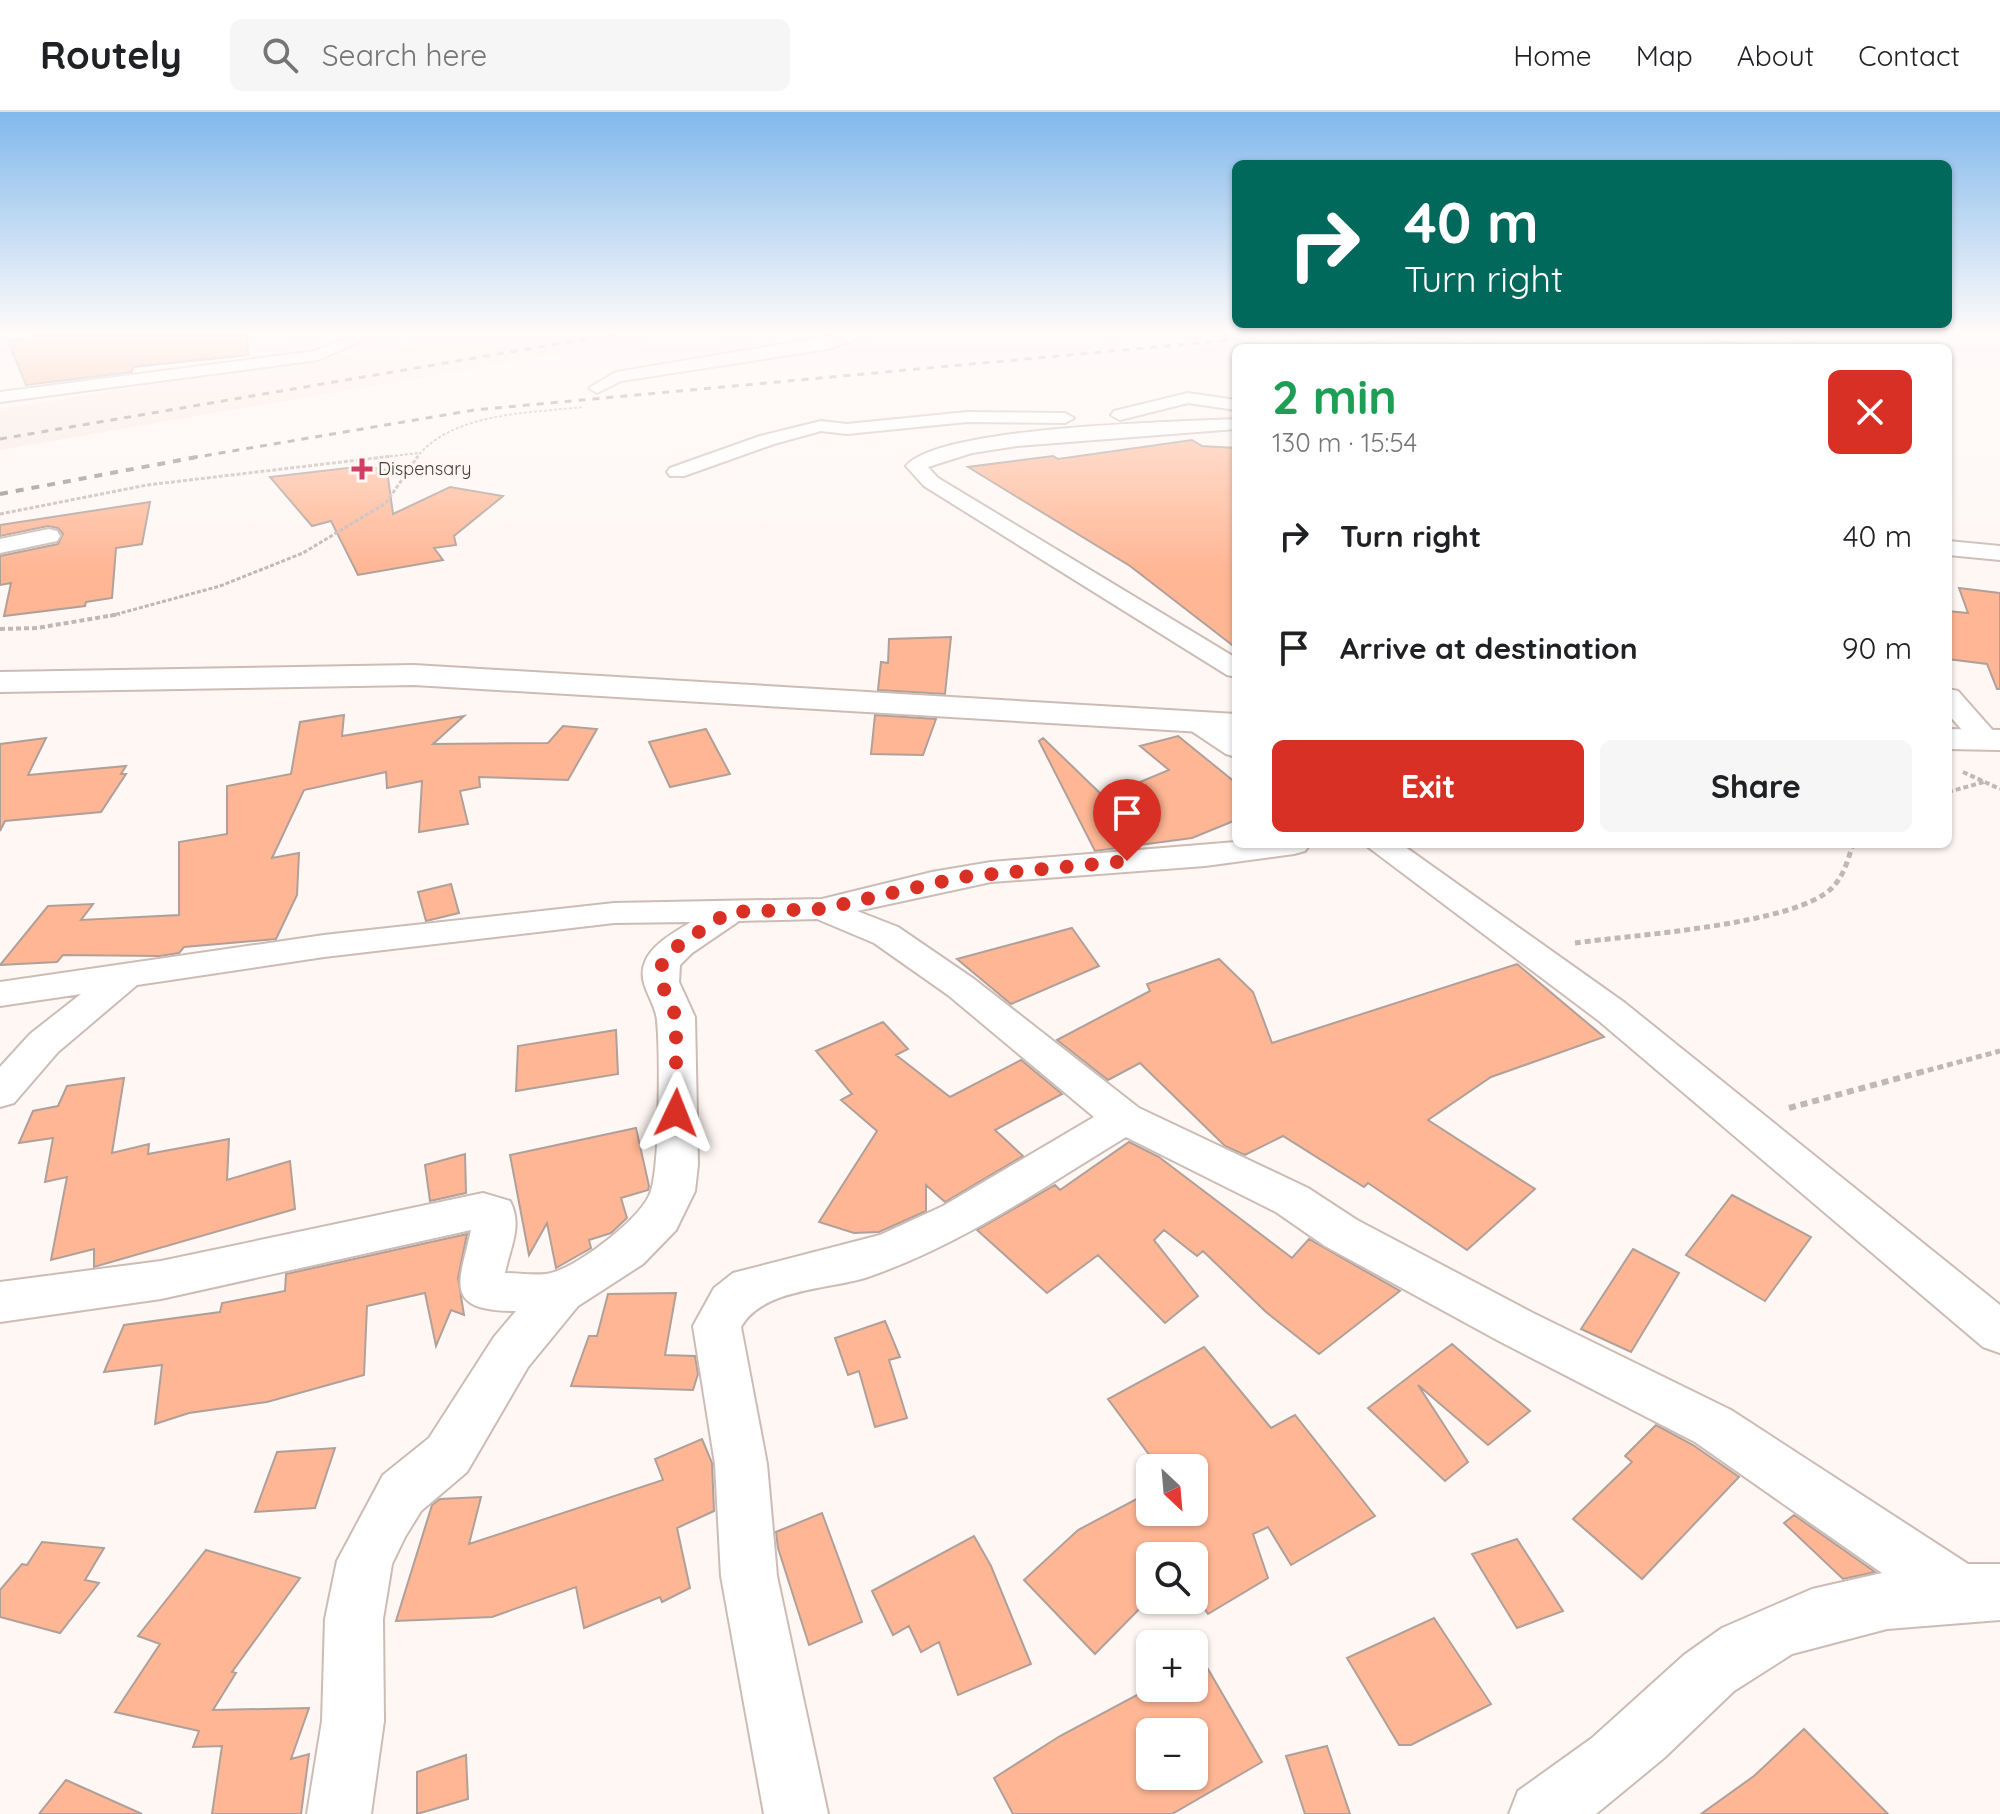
<!DOCTYPE html>
<meta charset="utf-8">
<style>
body{margin:0;font-family:Quicksand,sans-serif;background:#f6f6f6;color:#202124;height:100vh;display:flex;flex-direction:column;font-size:30px;white-space:nowrap}
*{box-sizing:border-box;margin:0}
p{font-size:26px;color:#757577}
.icon{flex:none;width:44px;height:44px;fill:none;stroke:currentColor;stroke-width:2;stroke-linecap:round;stroke-linejoin:round}
.map{position:relative;flex:1;overflow:hidden}
.drawer{position:absolute;left:1232px;top:232px;width:720px;height:504px;display:flex;flex-direction:column;background:#fff;border-radius:12px;box-shadow:0 2px 6px #0004}
.drawer>*{flex:none}
.hud{position:absolute;left:1232px;top:48px;width:720px;height:168px;border-radius:12px;box-shadow:0 2px 6px #0004;background:#00695c;color:#fff;overflow:hidden}
.needle{width:52px;rotate:154deg}
.buttons{position:absolute;left:1136px;top:1342px;display:grid;gap:16px}
.buttons a{display:grid;place-items:center;width:72px;height:72px;border-radius:12px;background:#fff;box-shadow:0 2px 6px #0004;font-size:40px}
.pin{position:absolute;display:grid;place-items:center;width:68px;height:68px;color:#fff;margin:-82px -34px;border-radius:50% 50% 50% 0;rotate:-45deg;box-shadow:0 0 8px #0007}
.pin .icon{rotate:45deg}
.me{position:absolute;width:88px;margin:-44px;rotate:2deg;stroke-linejoin:round;filter:drop-shadow(0 0 6px #0008)}
.turn{display:flex;align-items:center;gap:28px;height:168px;padding:0 40px;font-size:36px}
.turn .icon{width:104px;height:104px;stroke-width:2.5}
.turn b{display:block;font-size:56px;line-height:68px}
.round{display:grid;place-items:center;flex:none;width:84px;height:84px;border-radius:12px;background:#f6f6f6}
.headline{display:flex;align-items:center;justify-content:space-between;height:136px;padding:0 40px}
h1{font-size:48px;font-weight:800;line-height:60px;color:#1e9e55}
.cta{display:flex;gap:16px;margin-top:auto;padding:16px 40px}
.cta a{flex:1;height:92px;border-radius:12px;background:#d93025;color:#fff;font-size:32px;font-weight:800;line-height:92px;text-align:center}
.cta a+a{background:#f6f6f6;color:#202124}
ul{padding:0;list-style:none}
li{display:flex;align-items:center;gap:24px;height:112px;padding:0 40px}
li div{flex:1}
li b{display:block;font-size:30px}
li em{font-style:normal}
header{display:flex;align-items:center;gap:48px;box-sizing:border-box;height:112px;padding:0 40px;background:#fff;border-bottom:2px solid #e0e0e0}
header strong{font-size:38px}
nav{display:flex;gap:44px;margin-inline-start:auto;font-size:28px}
.search{width:560px;height:72px;background:#f6f6f6;display:flex;align-items:center;gap:20px;box-sizing:border-box;padding:0 28px;border-radius:12px;color:#757577;font-size:30px}
.map>svg:first-child{display:block}
.built{fill:#f8e9e3}
.building{fill:#ffb694;stroke:#b0a099;stroke-width:2;fill-rule:evenodd}
.lines{fill:none;stroke-linecap:round;stroke-linejoin:round}
.street-casing{stroke:#ccbcb5;stroke-width:4}
.secondary-casing{stroke:#ccbcb5;stroke-width:4}
.path-far4{stroke:#bfb8b5;stroke-width:2;stroke-dasharray:3 2;stroke-linecap:butt}
.path-far3{stroke:#bfb8b5;stroke-width:3;stroke-dasharray:4 2;stroke-linecap:butt}
.path-far2{stroke:#bfb8b5;stroke-width:4;stroke-dasharray:5 3;stroke-linecap:butt}
.path-far1{stroke:#bfb8b5;stroke-width:5;stroke-dasharray:6 4;stroke-linecap:butt}
.path{stroke:#bfb8b5;stroke-width:6;stroke-dasharray:7 5;stroke-linecap:butt}
.street{fill:#fff;fill-rule:evenodd}
.secondary{fill:#fff;fill-rule:evenodd}
.rail-far1{stroke:#8f8885;stroke-width:3;stroke-dasharray:7 7;stroke-linecap:butt}
.rail{stroke:#8f8885;stroke-width:4;stroke-dasharray:8 8;stroke-linecap:butt}
.route{stroke:#d93025;stroke-width:14;stroke-dasharray:0 25.2}
.poi-dot{fill:#ce3f63;stroke:#fef7f4;stroke-width:3}
.labels{text-anchor:middle;stroke-width:6;stroke-linejoin:round;paint-order:stroke}
.far-poi-label{font-size:18px;fill:#423b38;stroke:#fef7f4;text-anchor:start}
</style>
<header>
<strong>Routely</strong>
<div class="search"><svg class="icon" aria-label="search" viewBox="0 0 24 24"><circle cx="10" cy="10" r="6"/><path d="M15 15l6 6"/></svg>Search here</div>
<nav><a>Home</a><a>Map</a><a>About</a><a>Contact</a></nav>
</header>
<div class="map">
<svg width="2000" height="1702" viewBox="0 0 2000 1702">
<rect width="100%" height="100%" fill="#fef7f4"/>
<path class="built" d="M 470,221 L 681,221 L 0,338 L 0,297 Z"/>
<path class="building" d="M 51,221 L 247,221 L 248,243 L 133,255 L 132,260 L 26,273 L 8,229 Z
M 1192,328 L 1202,334 L 1236,336 L 1236,536 L 1130,454 L 968,355 L 1053,344 L 1058,347 Z
M 365,354 L 387,358 L 393,402 L 450,375 L 503,384 L 454,424 L 456,433 L 434,436 L 443,448 L 358,463 L 331,409 L 312,414 L 270,365 Z
M 150,390 L 142,432 L 116,436 L 112,486 L 86,490 L 85,494 L 4,504 L 11,471 L 0,473 L 0,444 L 58,432 L 63,422 L 58,416 L 48,414 L 0,424 L 0,413 Z
M 1959,476 L 2000,481 L 2000,577 L 1997,577 L 1987,552 L 1948,547 L 1948,499 L 1968,501 Z
M 951,525 L 945,582 L 878,578 L 881,550 L 888,551 L 889,527 Z
M 344,603 L 342,624 L 464,604 L 433,632 L 548,631 L 563,614 L 597,617 L 568,668 L 479,665 L 480,675 L 460,679 L 468,712 L 419,720 L 422,669 L 387,676 L 386,660 L 304,678 L 272,746 L 299,741 L 297,783 L 276,827 L 184,835 L 179,841 L 160,844 L 63,843 L 57,850 L 0,853 L 48,794 L 93,792 L 81,808 L 179,803 L 179,730 L 227,722 L 227,674 L 291,662 L 300,610 Z
M 875,603 L 936,607 L 923,643 L 871,642 Z
M 706,617 L 730,662 L 670,675 L 649,630 Z
M 1178,624 L 1236,671 L 1236,708 L 1192,726 L 1095,739 L 1039,629 L 1043,626 L 1104,685 L 1169,658 L 1140,634 Z
M 46,626 L 28,663 L 126,654 L 121,662 L 126,662 L 101,700 L 5,709 L 0,719 L 0,632 Z
M 451,772 L 459,801 L 426,809 L 418,780 Z
M 1072,816 L 1099,854 L 1011,892 L 957,847 Z
M 1219,847 L 1253,880 L 1272,931 L 1517,852 L 1604,925 L 1491,965 L 1428,1008 L 1535,1077 L 1467,1138 L 1368,1071 L 1364,1075 L 1283,1024 L 1245,1043 L 1225,1034 L 1140,951 L 1108,968 L 1057,928 L 1150,879 L 1147,872 Z
M 883,910 L 908,937 L 896,943 L 950,985 L 1021,948 L 1062,982 L 995,1018 L 1023,1044 L 945,1090 L 926,1073 L 926,1099 L 879,1120 L 854,1121 L 819,1110 L 877,1019 L 841,988 L 852,982 L 816,939 Z
M 616,918 L 618,962 L 516,979 L 518,934 Z
M 124,966 L 112,1041 L 149,1032 L 148,1042 L 229,1027 L 227,1068 L 290,1049 L 295,1097 L 94,1155 L 94,1137 L 51,1148 L 67,1065 L 45,1070 L 53,1026 L 19,1031 L 33,999 L 58,994 L 67,974 Z
M 636,1016 L 649,1074 L 648,1078 L 621,1086 L 627,1106 L 611,1121 L 589,1128 L 591,1136 L 556,1156 L 547,1111 L 529,1143 L 510,1043 Z
M 1129,1030 L 1159,1045 L 1292,1146 L 1309,1127 L 1400,1179 L 1319,1242 L 1266,1200 L 1203,1139 L 1197,1144 L 1164,1118 L 1154,1128 L 1198,1184 L 1165,1211 L 1098,1143 L 1047,1181 L 977,1118 L 1055,1073 L 1060,1078 Z
M 465,1042 L 466,1081 L 430,1089 L 425,1053 Z
M 1732,1083 L 1811,1125 L 1765,1189 L 1686,1143 Z
M 467,1122 L 458,1166 L 464,1203 L 451,1198 L 436,1234 L 425,1181 L 367,1194 L 364,1263 L 267,1290 L 189,1301 L 155,1312 L 162,1253 L 104,1260 L 124,1213 L 220,1200 L 222,1191 L 285,1179 L 286,1162 Z
M 1633,1137 L 1679,1161 L 1631,1240 L 1581,1217 Z
M 676,1181 L 665,1243 L 695,1244 L 698,1262 L 693,1278 L 571,1274 L 589,1224 L 597,1224 L 608,1182 Z
M 885,1209 L 900,1245 L 889,1248 L 907,1306 L 875,1315 L 859,1259 L 848,1263 L 835,1226 Z
M 1452,1232 L 1530,1299 L 1488,1333 L 1418,1273 L 1468,1350 L 1445,1369 L 1368,1296 Z
M 1204,1235 L 1271,1316 L 1295,1303 L 1375,1404 L 1291,1453 L 1268,1415 L 1253,1422 L 1268,1466 L 1208,1502 L 1194,1480 L 1194,1444 L 1150,1444 L 1150,1486 L 1095,1542 L 1024,1468 L 1078,1418 L 1150,1380 L 1150,1400 L 1194,1400 L 1194,1356 L 1159,1356 L 1108,1287 Z
M 1656,1313 L 1693,1333 L 1739,1365 L 1642,1467 L 1573,1407 L 1632,1350 L 1625,1344 Z
M 702,1327 L 712,1351 L 714,1399 L 677,1416 L 690,1476 L 662,1490 L 660,1485 L 584,1516 L 576,1475 L 492,1505 L 396,1509 L 432,1393 L 440,1387 L 481,1385 L 469,1432 L 663,1368 L 655,1347 Z
M 335,1336 L 315,1396 L 255,1400 L 277,1340 Z
M 822,1401 L 862,1510 L 809,1533 L 778,1436 L 776,1420 Z
M 1794,1403 L 1875,1460 L 1843,1467 L 1784,1411 Z
M 974,1424 L 991,1454 L 1031,1552 L 958,1583 L 939,1530 L 921,1540 L 909,1514 L 893,1523 L 872,1479 Z
M 1517,1427 L 1563,1499 L 1517,1516 L 1472,1442 Z
M 42,1430 L 104,1436 L 85,1468 L 99,1471 L 60,1521 L 0,1505 L 0,1478 L 22,1452 L 27,1453 Z
M 206,1438 L 300,1466 L 232,1560 L 236,1561 L 213,1598 L 309,1596 L 291,1647 L 309,1642 L 301,1702 L 212,1702 L 222,1634 L 193,1635 L 199,1619 L 115,1600 L 160,1532 L 138,1524 Z
M 1434,1506 L 1491,1592 L 1411,1633 L 1399,1633 L 1347,1546 Z
M 1194,1533 L 1262,1650 L 1172,1702 L 1013,1702 L 994,1666 L 1060,1624 L 1150,1576 L 1194,1576 ZM 1150,1620 L 1194,1620 L 1194,1664 L 1150,1664 Z
M 1804,1617 L 1888,1702 L 1701,1702 L 1754,1664 Z
M 1327,1634 L 1350,1702 L 1305,1702 L 1286,1644 Z
M 466,1643 L 468,1687 L 417,1702 L 417,1660 Z
M 66,1668 L 142,1702 L 39,1702 Z"/>
<g class="lines">
<defs>
<path id="street" d="M 358,221 L 379,221 L 318,248 L 0,290 L 0,280 L 315,239 Z
M 849,221 L 873,221 L 828,237 L 621,269 L 597,281 L 589,276 L 616,260 Z
M 1362,221 L 1500,221 L 1493,226 L 1392,225 L 1329,236 L 1293,236 L 1301,231 Z
M 1701,221 L 1742,221 L 1813,231 L 1821,236 L 1781,236 L 1708,226 Z
M 1188,281 L 1236,288 L 1236,298 L 1188,291 L 1120,308 L 1111,303 L 1114,299 Z
M 967,300 L 1065,301 L 1074,306 L 1065,311 L 967,310 L 847,322 L 821,319 L 774,332 L 684,364 L 670,364 L 667,360 L 670,356 L 760,324 L 821,309 L 847,312 Z
M 1236,307 L 1236,317 L 1017,334 L 972,341 L 928,355 L 938,366 L 1236,546 L 1236,565 L 1227,563 L 924,374 L 906,354 C 939,314 1178,310 1236,307 Z
M 49,417 L 57,419 L 60,424 L 57,429 L 0,441 L 0,427 Z
M 1948,429 L 2000,434 L 2000,448 L 1948,443 Z
M 1948,577 L 1958,579 L 1996,622 L 2000,628 L 1996,634 L 1976,634 L 1948,602 Z
M 1194,600 L 1236,623 L 1236,645 L 1226,642 L 1184,614 L 1180,608 L 1184,602 Z
M 1236,730 L 1310,732 L 1305,739 L 1294,742 L 1205,754 L 991,770 L 857,799 L 898,815 L 974,867 L 1139,996 L 1308,1076 L 1357,1108 L 1531,1200 L 1731,1298 L 1968,1452 L 2000,1452 L 2000,1508 L 1887,1517 L 1792,1542 L 1734,1579 L 1664,1646 L 1596,1702 L 1509,1702 L 1518,1679 L 1592,1626 L 1684,1543 L 1722,1516 L 1812,1477 L 1882,1461 L 1695,1330 L 1497,1228 L 1325,1134 L 1276,1100 L 1126,1025 C 1042,1076 961,1133 868,1165 C 828,1178 763,1176 741,1215 L 767,1352 L 777,1464 L 828,1702 L 764,1702 L 721,1464 L 715,1352 L 693,1214 L 714,1176 L 733,1161 L 880,1123 L 943,1094 L 1094,1005 L 948,883 L 874,831 L 817,807 L 739,809 L 692,841 L 680,853 L 679,870 L 695,905 L 698,1053 L 695,1079 L 676,1118 L 643,1152 L 578,1194 L 528,1255 L 467,1360 L 421,1399 L 405,1425 L 392,1452 L 383,1507 L 384,1609 L 371,1702 L 307,1702 L 322,1609 L 325,1507 L 337,1449 L 383,1363 L 429,1326 L 494,1225 L 516,1199 C 441,1199 460,1170 471,1118 L 161,1187 L 0,1210 L 0,1170 L 161,1149 L 483,1081 L 510,1089 C 523,1114 510,1135 505,1161 C 520,1161 541,1165 554,1160 C 580,1153 643,1105 651,1079 C 660,1051 660,940 657,908 C 655,888 636,871 645,850 C 652,832 675,820 691,810 L 614,811 L 324,845 L 137,873 L 58,940 L 14,991 L 0,995 L 0,955 L 30,922 L 81,882 L 0,894 L 0,870 L 324,823 L 614,791 L 822,787 L 932,760 L 991,750 Z
M 1364,732 L 1401,732 L 1625,891 L 2000,1193 L 2000,1241 L 1983,1235 L 1599,909 Z"/>
<path id="secondary" d="M 414,553 L 1236,602 L 1236,622 L 414,573 L 0,580 L 0,560 Z
M 1948,617 L 2000,618 L 2000,638 L 1948,637 Z"/>
</defs>
<use href="#street" class="street-casing"/>
<use href="#secondary" class="secondary-casing"/>
<path class="path-far4" d="M 375,346 L 419,341
M 416,346 C 452,300 531,301 583,295"/>
<path class="path-far3" d="M 0,402 L 147,373 L 392,344
M 110,504 L 220,474 L 303,441 L 386,391 L 418,344"/>
<path class="path-far2" d="M 0,517 L 37,516 L 120,502
M 1963,660 L 2000,677
M 1948,680 L 1984,670"/>
<path class="path-far1" d="M 1575,831 C 1631,823 1795,813 1832,776 C 1844,764 1848,747 1853,732
M 1918,961 L 2000,939"/>
<path class="path" d="M 1789,996 L 1925,959"/>
<use href="#street" class="street"/>
<use href="#secondary" class="secondary"/>
<path class="rail-far1" d="M 0,327 L 621,221
M 191,346 L 474,298 L 1307,221"/>
<path class="rail" d="M 0,382 L 202,344"/>
</g>
<linearGradient id="sky" x2="0" y2="1"><stop stop-color="#81b8ec"/><stop offset="0.48" stop-color="#fffbfa"/><stop offset="1" stop-color="#fffbfa" stop-opacity="0"/></linearGradient>
<rect width="2000" height="460" fill="url(#sky)"/>
<g class="lines">
<path class="route" d="M 676,1001 L 676,905 L 661,870 L 662,851 L 679,833 L 729,800 L 822,797 L 962,765 L 1127,749"/>
</g>
<path class="poi-dot" d="M358 345h8v8h8v8h-8v8h-8v-8h-8v-8h8z"/>
<g class="labels">
<g class="far-poi-label">
<text x="378" y="363">Dispensary</text>
</g>
</g>
</svg>
<div class="buttons">
<a><svg class="needle" viewBox="-14 -14 28 28"><path d="M0-13l5 13h-10z" fill="#e53935"/><path d="M0 13l5-13h-10z" fill="#757577"/></svg></a>
<a><svg class="icon" aria-label="search" viewBox="0 0 24 24"><circle cx="10" cy="10" r="6"/><path d="M15 15l6 6"/></svg></a>
<a>+</a>
<a>−</a>
</div>
<div class="pin" style="left:1127px;top:749px;background:#d93025"><svg class="icon" aria-label="arrive" viewBox="0 0 24 24"><path d="M6 21V4h12l-3 4 3 4H6"/></svg></div>
<svg class="me" style="left:676px;top:1001px" viewBox="-20 -20 40 40"><path d="M0-17L14 15 0 8-14 15z" fill="#d93025" stroke="#fff" stroke-width="4"/></svg>
<div class="hud">
<div class="turn"><svg class="icon" aria-label="right" viewBox="0 0 24 24"><path d="M7 20v-9h11M14 6l5 5-5 5"/></svg><div><b>40 m</b>Turn right</div></div>
</div>
<section class="drawer">
<div class="headline"><div><h1>2 min</h1><p>130 m · 15:54</p></div><a class="round" style="background:#d93025;color:#fff"><svg class="icon" aria-label="close" viewBox="0 0 24 24"><path d="M6 6l12 12M18 6L6 18"/></svg></a></div>
<ul>
<li><svg class="icon" aria-label="right" viewBox="0 0 24 24"><path d="M7 20v-9h11M14 6l5 5-5 5"/></svg><div><b>Turn right</b></div><em>40 m</em></li>
<li><svg class="icon" aria-label="arrive" viewBox="0 0 24 24"><path d="M6 21V4h12l-3 4 3 4H6"/></svg><div><b>Arrive at destination</b></div><em>90 m</em></li>
</ul>
<div class="cta"><a>Exit</a><a>Share</a></div>
</section>
</div>
